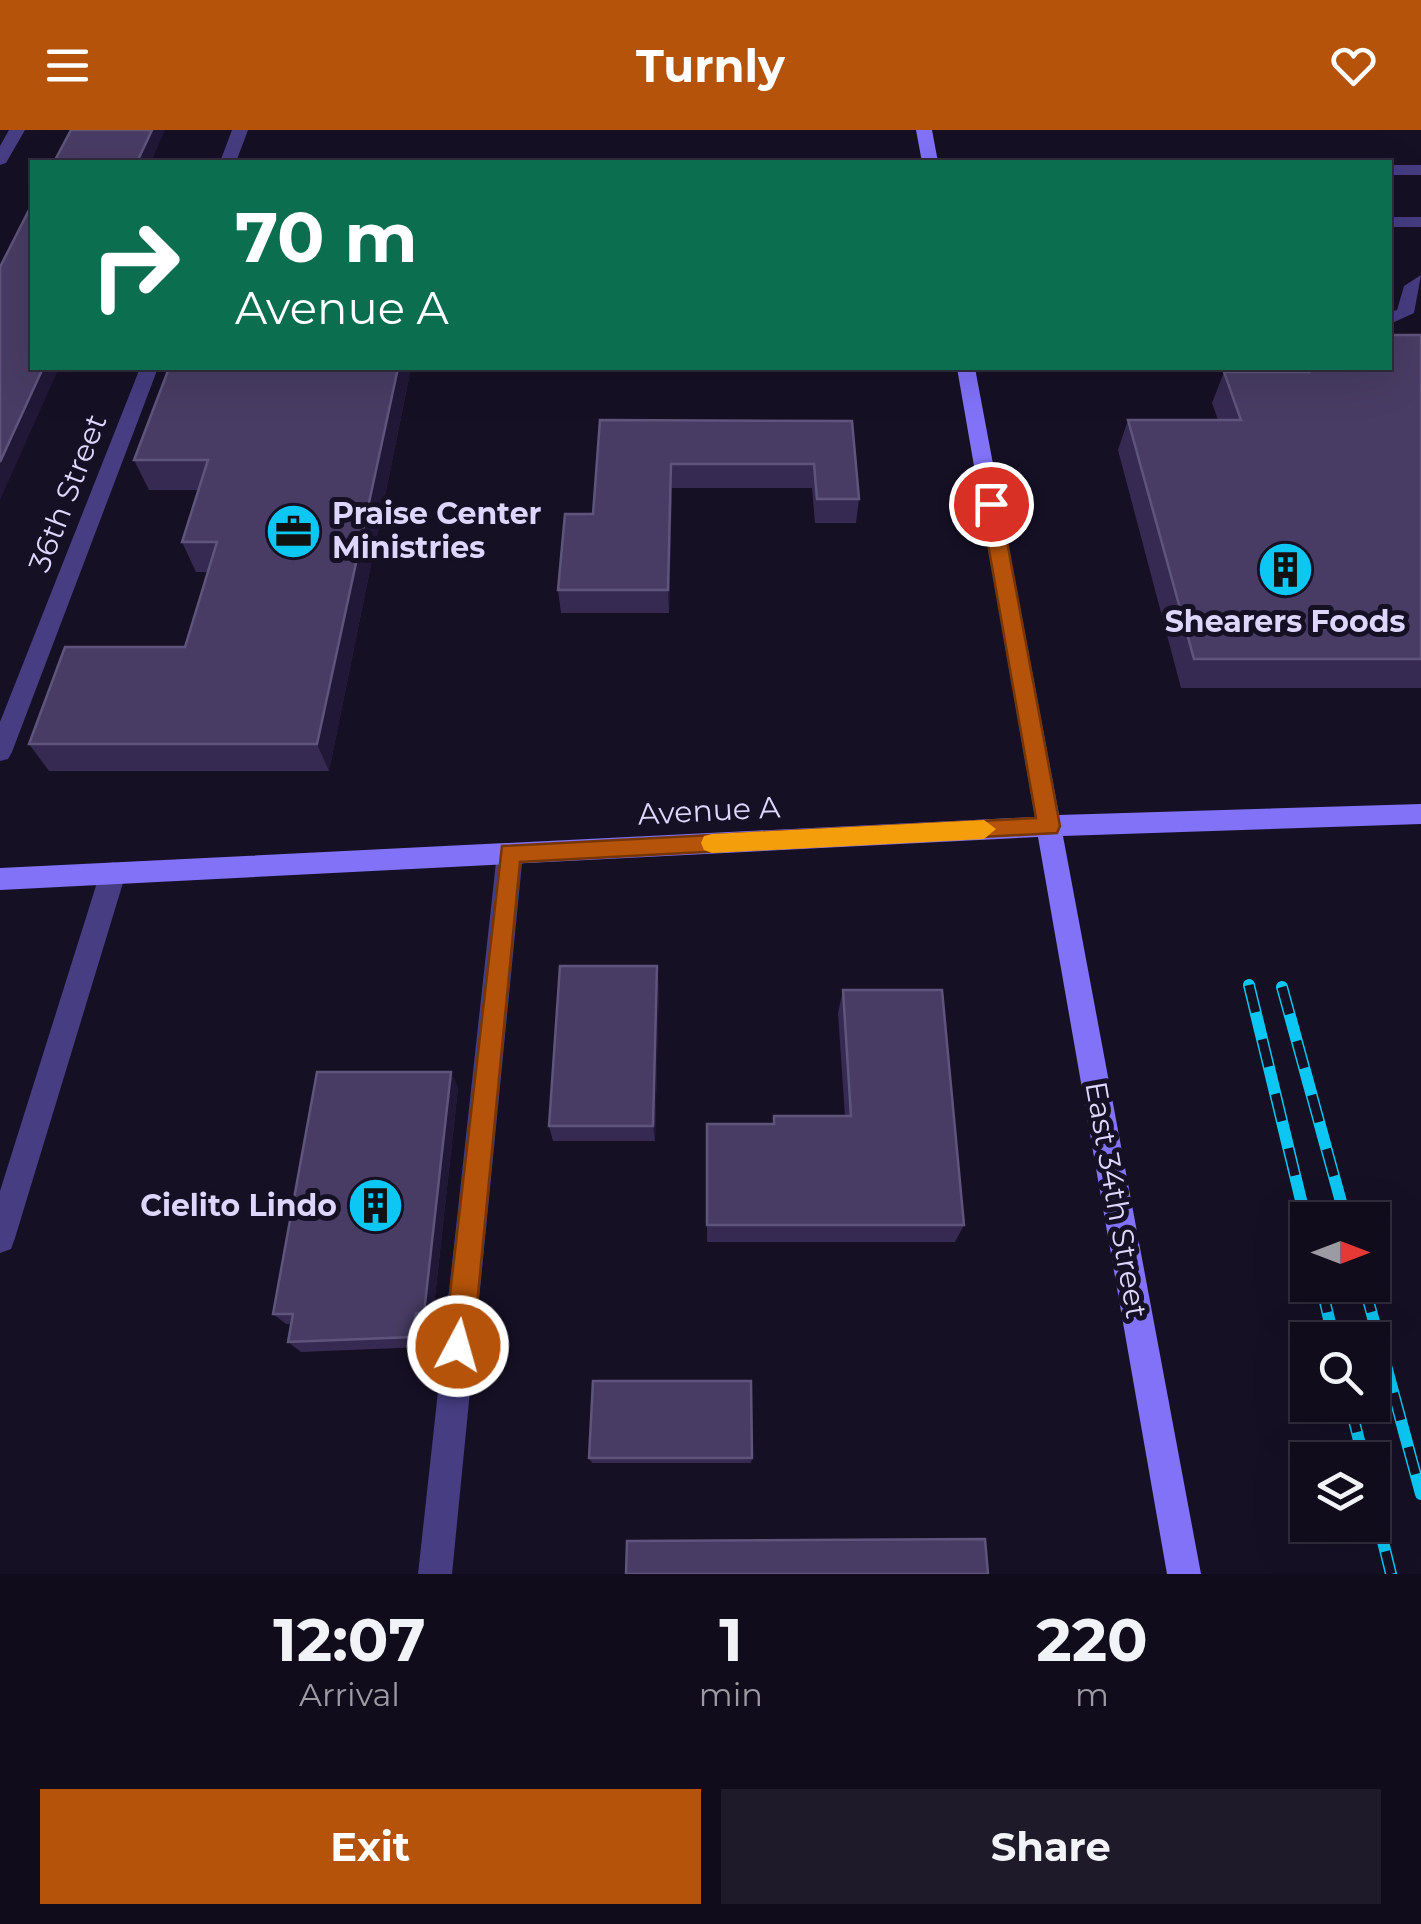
<!DOCTYPE html>
<style>
body{margin:0;font-family:Montserrat,sans-serif;background:#1e1a29;color:#f1f3f6;height:100vh;display:flex;flex-direction:column;font-size:38px;white-space:nowrap}
*{box-sizing:border-box;margin:0}
p{font-size:32px;color:#9c9ba3}
.icon{flex:none;width:55px;height:55px;fill:none;stroke:currentColor;stroke-width:2;stroke-linecap:round;stroke-linejoin:round}
.map{position:relative;height:1444px;overflow:hidden}
.panel{display:flex;flex-direction:column;background:#100c1c;flex:1}
.panel>*{flex:none}
.top-card{position:absolute;left:30px;top:30px;width:1362px;height:210px;border-radius:0px;box-shadow:0 10px 40px #0002,0 0 0 2px #302c3b;background:#0b6e4f;color:#fff;overflow:hidden}
.needle{width:65px;rotate:90deg}
.fabs{position:absolute;left:1290px;top:1072px;display:grid;gap:20px}
.fabs a{display:grid;place-items:center;width:100px;height:100px;border-radius:0px;background:#100c1c;box-shadow:0 10px 40px #0002,0 0 0 2px #302c3b;font-size:50px}
.pin{position:absolute;display:grid;place-items:center;width:85px;height:85px;color:#fff;margin:-42px;border:5px solid #fff;border-radius:50%;box-shadow:0 2px 10px #0007}
.me{position:absolute;width:110px;margin:-55px;rotate:6deg;stroke-linejoin:round;filter:drop-shadow(0 0 8px #0008)}
.turn{display:flex;align-items:center;gap:35px;height:210px;padding:0 40px;font-size:45px}
.turn .icon{width:130px;height:130px;stroke-width:2.5}
.turn b{display:block;font-size:70px;line-height:85px}
.eta{display:flex;justify-content:space-evenly;align-items:center;height:170px;text-align:center}
.eta b{font-size:60px;font-weight:700;line-height:70px}
.cta{display:flex;gap:20px;margin-top:auto;padding:20px 40px}
.cta a{flex:1;height:115px;border-radius:0px;background:#b45309;color:#fff;font-size:40px;font-weight:700;line-height:115px;text-align:center}
.cta a+a{background:#1e1a29;color:#f1f3f6}
header{display:flex;justify-content:space-between;align-items:center;height:130px;padding:0 40px;background:#b45309;color:#fff;font-size:45px;font-weight:700}
.map>svg:first-child{display:block}
.lines{fill:none;stroke-linecap:round;stroke-linejoin:round}
.lane{fill:#463d82;fill-rule:evenodd}
.street{fill:#463d82;fill-rule:evenodd}
.secondary{fill:#8172f8;fill-rule:evenodd}
.rail-casing{stroke:#0cc7f3;stroke-width:12}
.rail{stroke:#161025;stroke-width:9;stroke-dasharray:28;stroke-linecap:butt}
.wall{fill:#362a52}
.shaded-wall{fill:#211838}
.building{fill:#483c64;stroke:#5f547c;stroke-width:2.5}
.route{fill:#b45309;stroke:#753606;stroke-width:2.5}
.slow{fill:#f59e0b}
.labels{text-anchor:middle;stroke-width:10;stroke-linejoin:round;paint-order:stroke}
.street-label{font-size:30px;fill:#ded6fd;stroke:#161025}
.poi-label{font-size:30px;font-weight:bold;fill:#ded6fd;stroke:#161025;text-anchor:start}
</style>
<header><svg class="icon" aria-label="menu" viewBox="0 0 24 24"><path d="M4 6h16M4 12h16M4 18h16"/></svg>Turnly<svg class="icon" aria-label="heart" viewBox="0 0 24 24"><path d="M12 20l-8-8c-3-5 5-10 8-4 3-6 11-1 8 4z"/></svg></header>
<div class="map">
<svg width="1421" height="1444" viewBox="0 0 1421 1444">
<rect width="100%" height="100%" fill="#161025"/>
<g class="lines">
<path class="lane" d="M 9,0 L 25,0 L 6,33 L 0,35 L 0,16 Z
M 1390,87 L 1421,87 L 1421,97 L 1390,97 Z
M 1421,145 L 1414,183 L 1390,194 L 1390,182 L 1397,180 L 1404,156 Z
M 510,713 L 519,716 L 523,723 L 452,1444 L 418,1444 L 497,723 L 501,716 Z"/>
<path class="street" d="M 232,0 L 248,0 L 236,32 L 220,32 Z
M 1390,35 L 1421,35 L 1421,45 L 1390,45 Z
M 140,238 L 158,238 L 12,622 L 8,629 L 0,631 L 0,592 Z
M 113,732 L 122,735 L 126,743 L 15,1108 L 11,1119 L 0,1123 L 0,1061 L 100,743 L 104,735 Z"/>
<path class="secondary" d="M 916,0 L 932,0 L 938,32 L 922,32 Z
M 957,238 L 975,238 L 1059,685 L 1421,674 L 1421,694 L 1063,706 L 1201,1444 L 1167,1444 L 1038,707 L 0,760 L 0,738 L 1035,687 Z"/>
<defs>
<path id="rail" d="M 1249,855 L 1308,1099
M 1282,857 L 1346,1090
M 1321,1155 L 1334,1210
M 1364,1155 L 1421,1364
M 1350,1275 L 1364,1330
M 1372,1367 L 1391,1444"/>
</defs>
<use href="#rail" class="rail-casing"/>
<use href="#rail" class="rail"/>
</g>
<path class="wall" d="M 1421,205 L 1421,558 L 1181,558 L 1118,320 L 1128,290 L 1218,290 L 1212,273 L 1224,242 L 1283,242 L 1281,238 L 1390,238 Z
M 169,238 L 411,238 L 329,641 L 49,641 L 29,614 L 185,517 L 208,442 L 196,442 L 182,412 L 198,360 L 149,360 L 134,330 Z
M 600,290 L 852,291 L 859,369 L 856,393 L 815,393 L 812,358 L 672,358 L 669,483 L 561,483 L 558,460 L 593,384 Z
M 659,854 L 655,1011 L 553,1011 L 549,996 Z
M 843,860 L 964,1095 L 955,1112 L 707,1112 L 707,994 L 773,994 L 774,986 L 845,986 L 838,883 Z
M 451,942 L 458,958 L 432,1194 L 425,1194 L 422,1217 L 301,1222 L 288,1212 L 291,1194 L 286,1194 L 273,1184 Z
M 589,1328 L 752,1328 L 751,1333 L 592,1333 Z"/>
<path class="shaded-wall" d="M 152,0 L 165,0 L 151,32 L 137,32 Z
M 43,238 L 59,238 L 0,370 L 0,332 Z
M 398,238 L 411,238 L 329,641 L 317,614 Z
M 671,334 L 672,358 L 669,483 L 668,460 Z
M 657,836 L 659,854 L 655,1011 L 653,996 Z
M 451,942 L 458,958 L 432,1194 L 424,1183 Z
M 416,1183 L 425,1194 L 422,1217 L 413,1207 Z"/>
<path class="building" d="M 71,0 L 152,0 L 137,32 L 54,32 Z
M 32,74 L 32,238 L 43,238 L 0,332 L 0,137 Z
M 1390,205 L 1421,205 L 1421,529 L 1194,529 L 1128,290 L 1241,290 L 1224,242 L 1309,242 L 1307,238 L 1390,238 Z
M 169,238 L 398,238 L 317,614 L 29,614 L 65,517 L 185,517 L 217,412 L 182,412 L 208,330 L 134,330 Z
M 600,290 L 852,291 L 859,369 L 817,369 L 814,334 L 671,334 L 668,460 L 558,460 L 565,384 L 593,384 Z
M 560,836 L 657,836 L 653,996 L 549,996 Z
M 843,860 L 942,860 L 964,1095 L 707,1095 L 707,994 L 774,994 L 774,986 L 851,986 Z
M 317,942 L 451,942 L 424,1183 L 416,1183 L 413,1207 L 288,1212 L 293,1184 L 273,1184 Z
M 593,1251 L 751,1251 L 752,1328 L 589,1328 Z
M 985,1409 L 988,1444 L 626,1444 L 627,1411 Z"/>
<path class="route" d="M 991,368 L 1000,374 L 1060,696 L 1057,703 L 520,732 L 473,1216 L 469,1227 L 458,1231 L 448,1227 L 444,1216 L 502,716 L 1036,688 L 981,374 Z"/>
<path class="slow" d="M 984,690 L 996,699 L 984,709 L 712,723 L 704,720 L 701,713 L 704,706 L 712,704 Z"/>
<defs>
<symbol id="office-disc" viewBox="-11 -11 22 22"><circle r="9.5" fill="#0cc7f3" stroke="#161025"/><path d="M-6-3h4V-5.5h4V-3h4V5H-6ZM-1-4.5V-3h2v-1.5ZM-6 0V1H6V0Z" fill="#111"/></symbol>
<symbol id="building-disc" viewBox="-11 -11 22 22"><circle r="9.5" fill="#0cc7f3" stroke="#161025"/><path d="M-4-6H4V6H1V3H-1V6H-4ZM-2.5-4.3h1.7v1.8h-1.7ZM.8-4.3h1.7v1.8H.8ZM-2.5-1h1.7V.8h-1.7ZM.8-1h1.7V.8H.8Z" fill="#111"/></symbol>
</defs>
<g fill-rule="evenodd">
<use href="#office-disc" x="262" y="370" width="63" height="63"/>
<use href="#building-disc" x="1254" y="408" width="63" height="63"/>
<use href="#building-disc" x="344" y="1044" width="63" height="63"/>
</g>
<g class="labels">
<g class="street-label">
<text transform="translate(68 363) rotate(-69)" y="10">36th Street</text>
<text transform="translate(709 681) rotate(-3)" y="10">Avenue A</text>
<text transform="translate(1116 1070) rotate(80)" y="10">East 34th Street</text>
</g>
<g class="poi-label">
<text x="332" y="394">Praise Center<tspan x="332" dy="34">Ministries</tspan></text>
<text x="1285" y="502" text-anchor="middle">Shearers Foods</text>
<text x="337" y="1086" text-anchor="end">Cielito Lindo</text>
</g>
</g>
</svg>
<div class="fabs">
<a><svg class="needle" viewBox="-14 -14 28 28"><path d="M0-13l5 13h-10z" fill="#e53935"/><path d="M0 13l5-13h-10z" fill="#9c9ba3"/></svg></a>
<a><svg class="icon" aria-label="search" viewBox="0 0 24 24"><circle cx="10" cy="10" r="6"/><path d="M15 15l6 6"/></svg></a>
<a><svg class="icon" aria-label="layers" viewBox="0 0 24 24"><path d="M12 4l9 5-9 5-9-5zM3 14l9 5 9-5"/></svg></a>
</div>
<div class="pin" style="left:991px;top:374px;background:#d93025"><svg class="icon" aria-label="arrive" viewBox="0 0 24 24"><path d="M6 21V4h12l-3 4 3 4H6"/></svg></div>
<svg class="me" style="left:458px;top:1216px" viewBox="-20 -20 40 40"><circle r="17" fill="#b45309" stroke="#fff" stroke-width="3"/><path d="M0-11L8 9 0 5-8 9z" fill="#fff"/></svg>
<div class="top-card">
<div class="turn"><svg class="icon" aria-label="right" viewBox="0 0 24 24"><path d="M7 20v-9h11M14 6l5 5-5 5"/></svg><div><b>70 m</b>Avenue A</div></div>
</div>
</div>
<section class="panel">
<div class="eta">
<div><b>12:07</b><p>Arrival</p></div>
<div><b>1</b><p>min</p></div>
<div><b>220</b><p>m</p></div>
</div>
<div class="cta"><a>Exit</a><a>Share</a></div>
</section>
